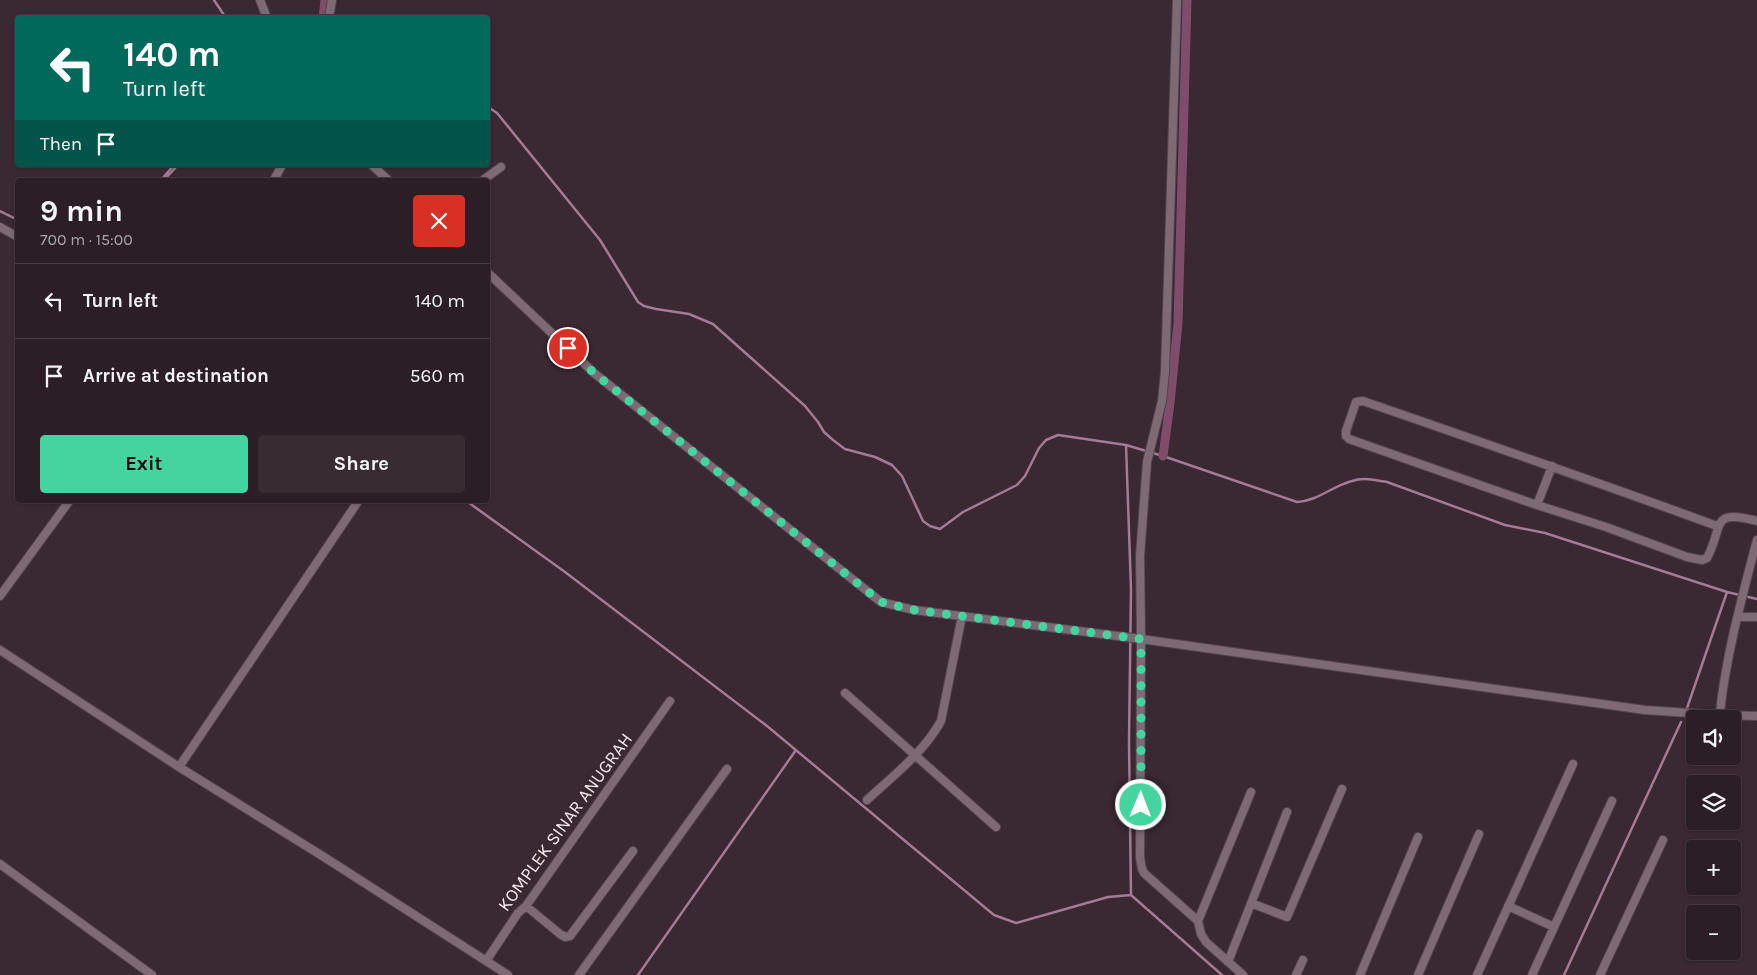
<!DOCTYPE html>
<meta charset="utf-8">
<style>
body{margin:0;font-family:Karla,sans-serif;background:#382b32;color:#f1f3f6;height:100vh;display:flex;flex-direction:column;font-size:19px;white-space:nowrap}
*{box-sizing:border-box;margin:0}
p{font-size:16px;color:#a6a2a7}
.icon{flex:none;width:28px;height:28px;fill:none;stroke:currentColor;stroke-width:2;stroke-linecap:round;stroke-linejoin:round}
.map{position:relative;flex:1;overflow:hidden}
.drawer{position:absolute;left:15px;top:178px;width:475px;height:325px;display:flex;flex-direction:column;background:#2c1e26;border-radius:5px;box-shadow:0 1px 4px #0004,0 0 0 1px #483c43}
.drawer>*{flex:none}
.top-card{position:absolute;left:15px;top:15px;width:475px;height:152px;border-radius:5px;box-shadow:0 1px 4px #0004,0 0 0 1px #483c43;background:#00695c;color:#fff;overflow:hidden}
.controls{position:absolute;left:1686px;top:710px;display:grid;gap:10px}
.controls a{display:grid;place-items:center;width:55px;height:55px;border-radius:5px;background:#2c1e26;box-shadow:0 1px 4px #0004,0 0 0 1px #483c43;font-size:25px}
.pin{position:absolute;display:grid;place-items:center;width:42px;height:42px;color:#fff;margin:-21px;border:2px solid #fff;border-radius:50%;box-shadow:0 1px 5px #0007}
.me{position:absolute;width:55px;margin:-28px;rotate:1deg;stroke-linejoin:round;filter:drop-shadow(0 0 4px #0008)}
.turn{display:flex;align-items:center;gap:18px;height:105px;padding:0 25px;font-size:22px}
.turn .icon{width:65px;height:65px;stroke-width:2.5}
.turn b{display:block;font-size:35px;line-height:42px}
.then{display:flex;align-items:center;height:48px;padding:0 25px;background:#0003;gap:10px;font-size:19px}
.round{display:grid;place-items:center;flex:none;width:52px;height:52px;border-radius:5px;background:#382b32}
.headline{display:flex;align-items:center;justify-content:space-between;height:85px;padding:0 25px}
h1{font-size:30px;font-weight:700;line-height:38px}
.cta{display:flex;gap:10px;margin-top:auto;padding:10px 25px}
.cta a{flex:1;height:58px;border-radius:5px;background:#43d4a0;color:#111;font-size:20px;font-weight:700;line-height:58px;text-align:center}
.cta a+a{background:#382b32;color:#f1f3f6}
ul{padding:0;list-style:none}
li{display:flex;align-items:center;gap:15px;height:75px;padding:0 25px;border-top:1px solid #483c43}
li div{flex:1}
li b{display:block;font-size:19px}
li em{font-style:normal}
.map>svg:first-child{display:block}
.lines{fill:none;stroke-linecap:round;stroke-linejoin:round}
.stream{stroke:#a27c92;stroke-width:2.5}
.canal{stroke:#7f4d6a;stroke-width:9}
.minor-casing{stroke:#53454d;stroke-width:10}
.minor{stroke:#7e6a75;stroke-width:8}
.route{stroke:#43d4a0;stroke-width:9;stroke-dasharray:0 16.2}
.labels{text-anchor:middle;stroke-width:4.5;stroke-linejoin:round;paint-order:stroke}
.street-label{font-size:18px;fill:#f5e9ef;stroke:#3a2832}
</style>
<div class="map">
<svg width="1757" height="975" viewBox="0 0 1757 975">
<rect width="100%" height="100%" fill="#3a2832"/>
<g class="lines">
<path class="stream" d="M 214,0 L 226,18
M 488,107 L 497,113 L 600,240 L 638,302 L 644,306 L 656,309 L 689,314 L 713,324 L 805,406 L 818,422 L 824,432 L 833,440 L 845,449 L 875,457 L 892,465 L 902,476 L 923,521 L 930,526 L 940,529 L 963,512 L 1017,485 L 1025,476 L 1039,448 L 1046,440 L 1058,435 L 1126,445 L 1163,456 L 1297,502 C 1318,501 1332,486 1352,481 C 1363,477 1376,480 1387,482 L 1505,525 L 1545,533 L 1727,592 L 1757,599
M 161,180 L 174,165
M 164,180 L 178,165
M 0,211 L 18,220
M 1126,445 L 1131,589 L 1129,741 L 1131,895 L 1222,975
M 465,500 L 565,572 L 767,726 L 994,915 L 1016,923 L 1108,897 L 1131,895
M 1686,711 L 1727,592
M 638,975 L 796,750
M 1564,975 L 1681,722"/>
<path class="canal" d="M 323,18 L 325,0
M 1163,456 L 1170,403 L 1178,323 L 1187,0"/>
<defs>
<path id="minor" d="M 260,0 L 267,18
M 1177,0 L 1165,372 L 1162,401 L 1147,462 L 1140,556 L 1141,639 L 1140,858 L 1142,869 L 1144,873 L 1198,921 L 1201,934 L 1206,942 L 1243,975
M 329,18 L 332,0
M 372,165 L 388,180
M 274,180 L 282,165
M 483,180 L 501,167
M 0,227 L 18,237
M 488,273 L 594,373 L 881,602 L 914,610 L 1141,639 L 1645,710 L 1720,715 L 1757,716
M 1552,466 L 1537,505 L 1606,527 L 1687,557 L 1702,560 L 1707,558 C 1724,527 1709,508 1757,521
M 1537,505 L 1349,439 L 1346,436 L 1346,431 L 1356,402 L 1363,401 C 1481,442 1600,483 1717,526
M 0,596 L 70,500
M 1738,617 L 1757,617
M 0,650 L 179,767 L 324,857 L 508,975
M 845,693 L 996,827
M 1720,715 C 1722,686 1728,659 1734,631 C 1741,601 1749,570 1757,540
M 179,767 L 359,500
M 867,800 C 893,776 924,752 941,721 L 962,616
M 0,864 L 152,975
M 1251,903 L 1287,917 L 1342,789
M 526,906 L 560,934 L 565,937 L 570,936 L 633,851
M 1508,906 L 1554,927
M 1198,921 L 1251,792
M 486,961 L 518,913 L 526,906 L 670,701
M 1228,962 L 1287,812
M 579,975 L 727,769
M 1296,975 L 1303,960
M 1360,975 L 1418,837
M 1418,975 L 1479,834
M 1477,975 L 1573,764
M 1532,975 L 1612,801
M 1600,975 L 1663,840"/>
</defs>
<use href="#minor" class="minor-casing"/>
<use href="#minor" class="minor"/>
</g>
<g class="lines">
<path class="route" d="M 568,348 L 594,373 L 881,602 L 914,610 L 1141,639 L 1141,805"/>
</g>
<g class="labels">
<g class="street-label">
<text transform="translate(565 822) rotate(-54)" y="6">KOMPLEK SINAR ANUGRAH</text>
</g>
</g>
</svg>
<div class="controls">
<a><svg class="icon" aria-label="sound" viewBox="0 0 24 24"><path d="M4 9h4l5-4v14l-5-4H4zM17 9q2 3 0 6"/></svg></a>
<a><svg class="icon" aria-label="layers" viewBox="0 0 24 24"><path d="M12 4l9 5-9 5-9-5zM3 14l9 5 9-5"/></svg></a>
<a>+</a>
<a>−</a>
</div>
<div class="pin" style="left:568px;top:348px;background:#d93025"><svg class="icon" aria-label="arrive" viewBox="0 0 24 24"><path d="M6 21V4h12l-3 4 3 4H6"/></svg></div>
<svg class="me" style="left:1141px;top:805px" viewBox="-20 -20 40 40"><circle r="17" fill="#43d4a0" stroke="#fff" stroke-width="3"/><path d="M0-11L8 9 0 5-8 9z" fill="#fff"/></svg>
<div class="top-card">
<div class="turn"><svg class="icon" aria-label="left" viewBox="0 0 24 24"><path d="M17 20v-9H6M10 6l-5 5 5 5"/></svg><div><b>140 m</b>Turn left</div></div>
<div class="then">Then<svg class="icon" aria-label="arrive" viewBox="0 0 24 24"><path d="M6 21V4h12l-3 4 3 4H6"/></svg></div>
</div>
<section class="drawer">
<div class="headline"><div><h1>9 min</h1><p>700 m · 15:00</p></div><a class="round" style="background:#d93025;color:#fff"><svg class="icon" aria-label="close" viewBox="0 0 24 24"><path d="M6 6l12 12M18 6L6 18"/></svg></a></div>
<ul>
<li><svg class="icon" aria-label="left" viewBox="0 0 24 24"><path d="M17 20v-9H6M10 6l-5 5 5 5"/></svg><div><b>Turn left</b></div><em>140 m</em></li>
<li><svg class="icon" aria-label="arrive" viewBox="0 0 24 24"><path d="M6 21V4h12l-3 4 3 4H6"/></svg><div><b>Arrive at destination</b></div><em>560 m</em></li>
</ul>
<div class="cta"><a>Exit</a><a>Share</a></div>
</section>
</div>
